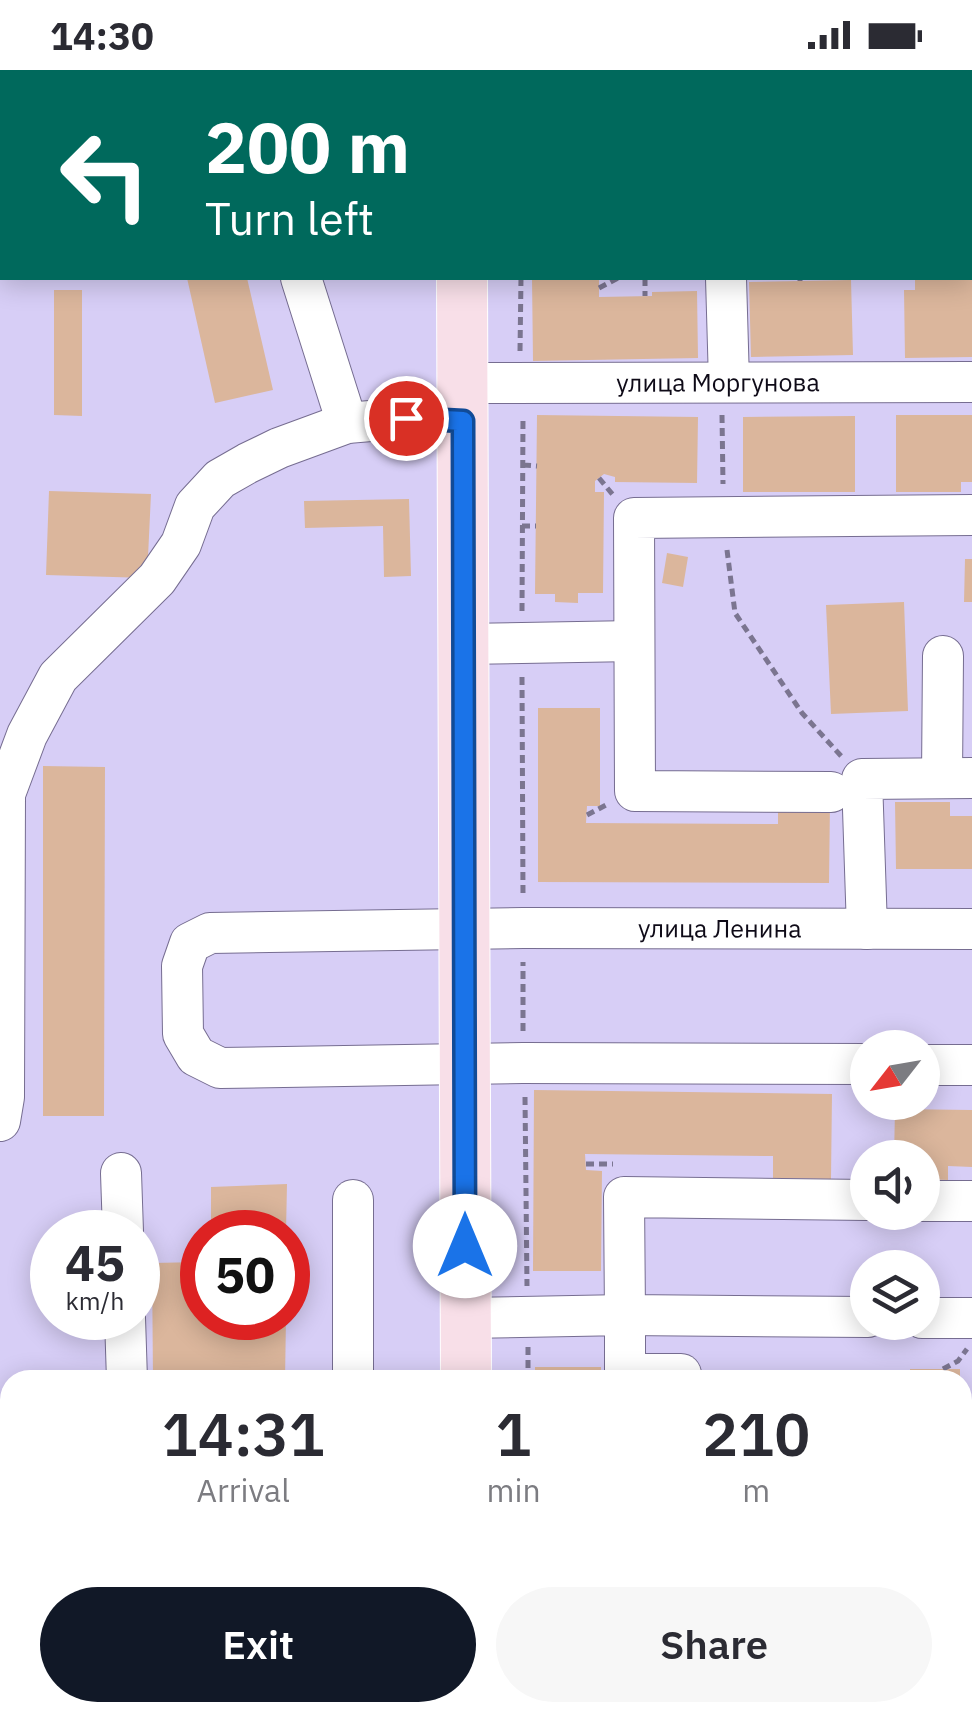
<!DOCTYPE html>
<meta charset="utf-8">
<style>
body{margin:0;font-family:"IBM Plex Sans",sans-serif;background:#f7f7f7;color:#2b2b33;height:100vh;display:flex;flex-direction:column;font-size:38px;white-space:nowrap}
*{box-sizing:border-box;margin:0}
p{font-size:32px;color:#7c7c81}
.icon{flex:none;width:55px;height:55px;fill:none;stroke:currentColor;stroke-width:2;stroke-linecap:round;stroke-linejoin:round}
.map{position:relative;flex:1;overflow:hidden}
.drawer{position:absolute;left:0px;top:1300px;width:972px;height:352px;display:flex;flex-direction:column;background:#fff;border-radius:30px 30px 0 0;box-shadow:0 5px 25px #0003}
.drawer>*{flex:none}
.guide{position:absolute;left:0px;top:0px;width:972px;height:210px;box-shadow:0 5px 25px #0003;background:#00695c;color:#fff;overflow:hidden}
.needle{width:65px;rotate:239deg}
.fabs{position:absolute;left:850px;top:960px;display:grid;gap:20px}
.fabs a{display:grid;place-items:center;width:90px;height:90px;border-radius:50%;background:#fff;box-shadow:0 5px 25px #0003;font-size:50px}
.speed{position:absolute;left:30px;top:1140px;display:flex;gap:20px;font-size:50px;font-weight:700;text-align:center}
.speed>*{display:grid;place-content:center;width:130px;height:130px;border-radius:50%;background:#fff;box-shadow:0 5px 25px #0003;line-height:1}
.speed small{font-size:25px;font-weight:400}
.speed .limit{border:15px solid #d22;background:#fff;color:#111}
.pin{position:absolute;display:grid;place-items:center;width:85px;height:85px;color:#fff;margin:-42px;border:5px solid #fff;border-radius:50%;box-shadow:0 2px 10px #0007}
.me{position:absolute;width:110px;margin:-55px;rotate:0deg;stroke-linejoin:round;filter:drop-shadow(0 0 8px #0008)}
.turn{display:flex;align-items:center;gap:35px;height:210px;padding:0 40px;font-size:45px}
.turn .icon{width:130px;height:130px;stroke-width:2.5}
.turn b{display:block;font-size:70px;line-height:85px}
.eta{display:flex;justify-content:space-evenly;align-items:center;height:170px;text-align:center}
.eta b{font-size:60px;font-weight:600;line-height:70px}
.primary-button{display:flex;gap:20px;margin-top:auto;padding:20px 40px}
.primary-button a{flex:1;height:115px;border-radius:60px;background:#111827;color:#fff;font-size:40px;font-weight:600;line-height:115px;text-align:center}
.primary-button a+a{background:#f7f7f7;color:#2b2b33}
.status{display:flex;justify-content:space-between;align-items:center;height:70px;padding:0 50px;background:#fff;direction:ltr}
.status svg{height:28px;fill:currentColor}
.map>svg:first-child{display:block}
.building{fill:#dbb69c}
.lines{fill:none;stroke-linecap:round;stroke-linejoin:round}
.minor-casing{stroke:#766d91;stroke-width:42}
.major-casing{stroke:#fff;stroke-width:52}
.path{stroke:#7b7590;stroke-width:5;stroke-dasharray:8 5;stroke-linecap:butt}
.minor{stroke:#fff;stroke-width:40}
.major{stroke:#f8dfe8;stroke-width:50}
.route-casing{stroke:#114b97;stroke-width:25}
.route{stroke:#1a73e8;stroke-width:18}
.labels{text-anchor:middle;stroke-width:9;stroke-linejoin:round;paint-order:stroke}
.street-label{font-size:25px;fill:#0e0a17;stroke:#f6f5fd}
</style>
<div class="status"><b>14:30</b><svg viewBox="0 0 49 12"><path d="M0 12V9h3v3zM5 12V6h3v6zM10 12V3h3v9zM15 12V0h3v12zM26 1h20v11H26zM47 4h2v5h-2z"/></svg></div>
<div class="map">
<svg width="972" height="1651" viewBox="0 0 972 1651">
<rect width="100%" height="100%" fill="#d7cef6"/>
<path class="building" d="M 187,208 L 247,208 L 273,320 L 215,333 Z
M 532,208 L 599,208 L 599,227 L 652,226 L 652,222 L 697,221 L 698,288 L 533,291 Z
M 915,208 L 972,208 L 972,287 L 905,288 L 904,220 L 915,220 Z
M 851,210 L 853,285 L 751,287 L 749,212 Z
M 54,220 L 82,220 L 82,346 L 54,345 Z
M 537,345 L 698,347 L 697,413 L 615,412 L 615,407 L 604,404 L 595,411 L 595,422 L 604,422 L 603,523 L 578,523 L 578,533 L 555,532 L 555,524 L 535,524 Z
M 896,345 L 972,345 L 972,412 L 961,412 L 961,422 L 896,422 Z
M 855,346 L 855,422 L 743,422 L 743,347 Z
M 49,421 L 151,424 L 147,508 L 46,505 Z
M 409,429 L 411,506 L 384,507 L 383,456 L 305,458 L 304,431 Z
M 667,483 L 688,487 L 683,517 L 662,513 Z
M 965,489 L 972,489 L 972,532 L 964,532 Z
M 904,532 L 908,641 L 831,644 L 826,535 Z
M 538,638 L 600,638 L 600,736 L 587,736 L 586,753 L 778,754 L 778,732 L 830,732 L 829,813 L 538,812 Z
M 43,696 L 105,697 L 104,1046 L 43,1046 Z
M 895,732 L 950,732 L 950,746 L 972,746 L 972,799 L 896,799 Z
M 534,1020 L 832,1024 L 831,1109 L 773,1108 L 773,1086 L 585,1084 L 586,1100 L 602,1101 L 601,1201 L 533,1201 Z
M 895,1039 L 972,1040 L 972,1097 L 948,1096 L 948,1110 L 922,1109 L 922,1088 L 894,1088 Z
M 287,1114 L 286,1162 L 211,1162 L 211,1117 Z
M 202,1192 L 202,1248 L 286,1248 L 285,1310 L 153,1310 L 152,1193 Z
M 535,1297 L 601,1297 L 601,1310 L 535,1310 Z
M 910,1299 L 960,1299 L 960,1310 L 910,1310 Z
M 962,1333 L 972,1333 L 972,1385 L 962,1385 Z
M 169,1642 L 216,1642 L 216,1651 L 169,1651 Z
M 330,1642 L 373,1642 L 373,1651 L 330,1651 Z
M 637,1642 L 699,1642 L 699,1651 L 637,1651 Z
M 857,1642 L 897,1642 L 897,1651 L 857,1651 Z
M 10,1647 L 44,1647 L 44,1651 L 10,1651 Z
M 801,1647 L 801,1651 L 709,1651 L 709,1648 Z"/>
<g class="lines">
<defs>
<g id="minor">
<path d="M 255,2 L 256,0"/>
<path d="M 628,2 L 628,0"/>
<path d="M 301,208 L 347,353"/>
<path d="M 726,208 L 729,312"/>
<path id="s1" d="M 463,313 L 972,312"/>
<path d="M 463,574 L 634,571"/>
<path d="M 942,708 L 943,586"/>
<path d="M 831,722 L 635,721 L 634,448 L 972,445"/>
<path d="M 867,859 L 862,709 L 972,708"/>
<path id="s2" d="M 868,994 L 523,993 L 220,998 L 196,986 L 183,964 L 182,896 L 190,873 L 210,863 L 523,858 L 972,859"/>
<path d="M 922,995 L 972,995"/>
<path d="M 0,1051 L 4,1027 L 5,724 L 27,665 L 58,607 L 157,509 L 181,474 L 195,436 L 220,409 L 248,393 L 279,378 L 347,353 L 406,348 L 463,351"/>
<path d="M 121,1103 L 123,1162"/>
<path d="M 353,1130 L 353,1310"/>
<path d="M 868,1130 L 624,1127 L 625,1245 L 868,1247"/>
<path d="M 922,1131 L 972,1131"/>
<path d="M 125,1248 L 127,1310"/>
<path d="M 465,1248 L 625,1245 L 625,1310"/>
<path d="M 922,1248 L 972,1248"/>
<path d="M 625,1304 L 681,1304"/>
<path d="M 134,1651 L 134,1642"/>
<path d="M 249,1651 L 249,1642"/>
<path d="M 415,1651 L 416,1642"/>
</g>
<path id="major" d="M 461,0 L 461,2
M 462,208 L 466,1310
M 479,1642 L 480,1651"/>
</defs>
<use href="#minor" class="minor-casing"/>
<use href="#major" class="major-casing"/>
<path class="path" d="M 523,2 L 523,0
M 645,208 L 645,226
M 800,208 L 800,211
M 599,218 L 618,208
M 520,281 L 521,208
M 722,345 L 723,414
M 523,395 L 537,396
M 599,408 L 613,425
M 522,456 L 536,456
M 727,480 L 735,543 L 802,643 L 842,687
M 522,541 L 523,347
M 522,607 L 523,826
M 587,745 L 606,735
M 523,961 L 523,892
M 525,1027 L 527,1216
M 586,1094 L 613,1094
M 528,1277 L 528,1310
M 943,1299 L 958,1291 L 967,1279
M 540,1642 L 542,1651"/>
<use href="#minor" class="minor"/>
<use href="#major" class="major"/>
</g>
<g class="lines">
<defs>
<path id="route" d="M 406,348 L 463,351 L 465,1176"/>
</defs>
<use href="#route" class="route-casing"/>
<use href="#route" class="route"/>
</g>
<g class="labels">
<g class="street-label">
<text dy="9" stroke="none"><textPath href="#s1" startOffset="255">улица Моргунова</textPath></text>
<text dy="9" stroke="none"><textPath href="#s2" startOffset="1325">улица Ленина</textPath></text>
</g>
</g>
</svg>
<div class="fabs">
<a><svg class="needle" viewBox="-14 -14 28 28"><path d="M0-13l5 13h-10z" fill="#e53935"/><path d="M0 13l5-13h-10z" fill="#7c7c81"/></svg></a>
<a><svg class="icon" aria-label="sound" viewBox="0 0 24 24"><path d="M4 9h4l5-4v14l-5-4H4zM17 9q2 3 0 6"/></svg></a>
<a><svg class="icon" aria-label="layers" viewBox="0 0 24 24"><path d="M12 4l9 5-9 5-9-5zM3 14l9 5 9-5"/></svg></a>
</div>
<div class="speed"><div>45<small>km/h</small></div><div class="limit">50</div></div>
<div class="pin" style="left:406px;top:348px;background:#d93025"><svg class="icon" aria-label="arrive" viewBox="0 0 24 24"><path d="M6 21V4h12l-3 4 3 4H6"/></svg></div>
<svg class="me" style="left:465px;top:1176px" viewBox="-20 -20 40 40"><circle r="19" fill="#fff"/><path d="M0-13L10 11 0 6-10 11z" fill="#1a73e8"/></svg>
<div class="guide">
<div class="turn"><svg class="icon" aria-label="left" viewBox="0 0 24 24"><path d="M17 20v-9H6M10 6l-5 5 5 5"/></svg><div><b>200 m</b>Turn left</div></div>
</div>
<section class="drawer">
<div class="eta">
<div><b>14:31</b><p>Arrival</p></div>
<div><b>1</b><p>min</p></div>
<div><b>210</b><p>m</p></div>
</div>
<div class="primary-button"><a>Exit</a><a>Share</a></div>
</section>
</div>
